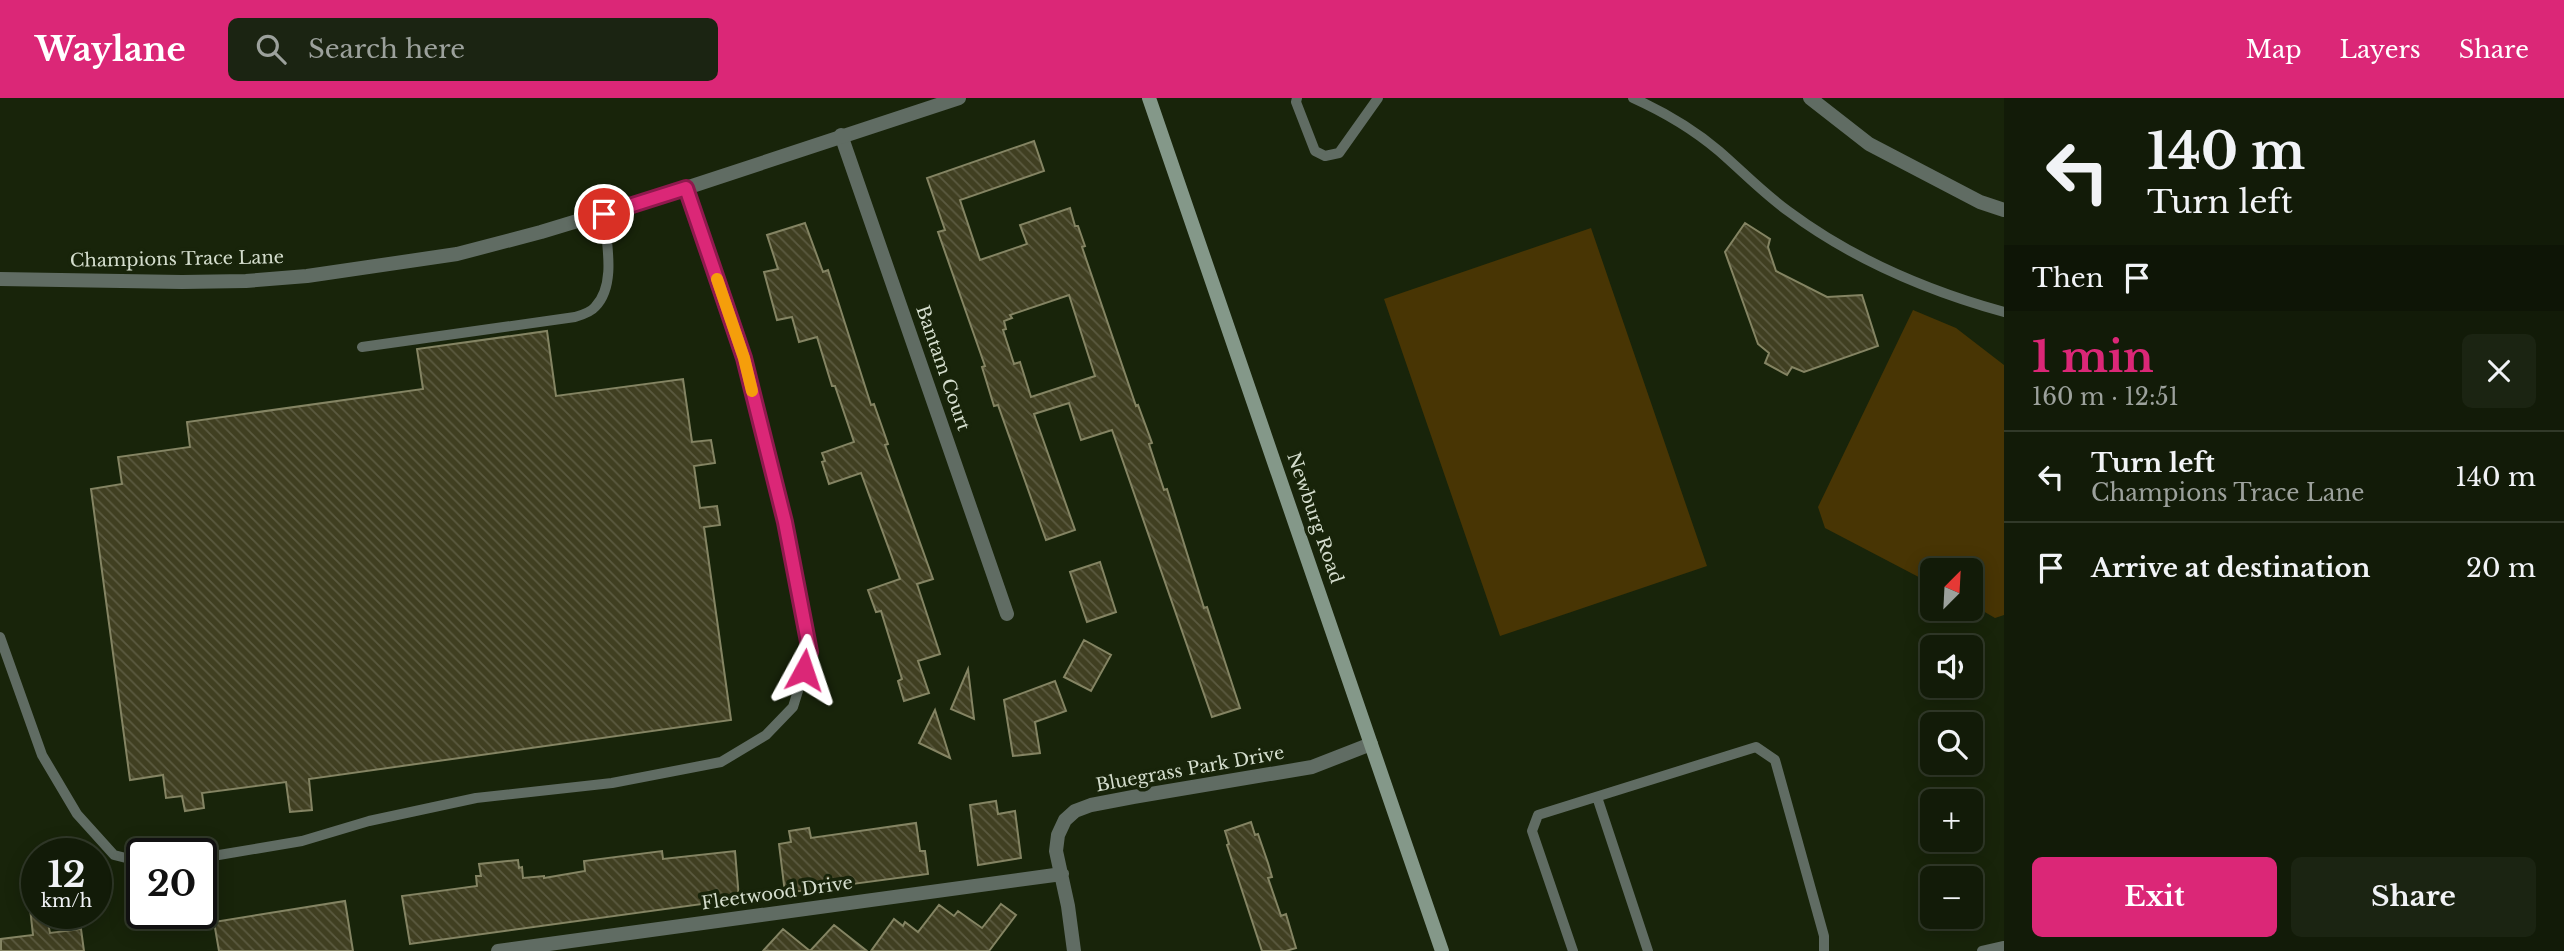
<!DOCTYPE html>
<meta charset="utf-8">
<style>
body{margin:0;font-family:"Libre Baskerville",serif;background:#1b2412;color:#f1f3f6;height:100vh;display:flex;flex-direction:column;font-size:26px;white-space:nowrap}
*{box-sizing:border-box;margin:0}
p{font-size:23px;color:#9ca19c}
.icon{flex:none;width:38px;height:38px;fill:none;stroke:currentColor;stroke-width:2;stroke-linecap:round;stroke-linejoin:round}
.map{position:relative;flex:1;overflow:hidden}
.drawer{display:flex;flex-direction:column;background:#121b08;width:560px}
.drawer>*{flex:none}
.guide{background:#121b08;color:#f1f3f6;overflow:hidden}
.needle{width:46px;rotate:24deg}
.controls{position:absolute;left:1920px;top:460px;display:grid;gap:14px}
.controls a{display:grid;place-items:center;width:63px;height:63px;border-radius:10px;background:#121b08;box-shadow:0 4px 18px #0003,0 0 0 2px #313929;font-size:35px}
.speed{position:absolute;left:21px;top:740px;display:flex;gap:14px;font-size:35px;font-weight:700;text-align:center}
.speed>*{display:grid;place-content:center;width:91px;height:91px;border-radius:50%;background:#121b08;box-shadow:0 4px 18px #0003,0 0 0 2px #313929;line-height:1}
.speed small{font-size:18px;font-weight:400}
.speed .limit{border:4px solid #111;border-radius:10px;background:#fff;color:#111}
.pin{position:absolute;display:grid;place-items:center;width:60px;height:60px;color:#fff;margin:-30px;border:4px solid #fff;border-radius:50%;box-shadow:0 2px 7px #0007}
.me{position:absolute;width:77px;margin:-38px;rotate:5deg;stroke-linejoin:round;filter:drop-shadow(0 0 5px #0008)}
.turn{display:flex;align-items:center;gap:24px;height:147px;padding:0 28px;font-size:32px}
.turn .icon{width:91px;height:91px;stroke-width:2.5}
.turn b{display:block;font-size:49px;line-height:60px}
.then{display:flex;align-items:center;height:66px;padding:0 28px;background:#0003;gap:14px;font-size:26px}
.round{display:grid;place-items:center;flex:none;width:74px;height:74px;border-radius:10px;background:#1b2412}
.head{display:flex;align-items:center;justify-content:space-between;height:119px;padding:0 28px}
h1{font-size:42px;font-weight:700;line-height:52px;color:#db2777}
.action{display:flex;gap:14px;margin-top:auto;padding:14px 28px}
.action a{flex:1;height:80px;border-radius:10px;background:#db2777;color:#fff;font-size:28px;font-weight:700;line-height:80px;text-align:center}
.action a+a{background:#1b2412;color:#f1f3f6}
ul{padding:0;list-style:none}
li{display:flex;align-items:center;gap:21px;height:91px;padding:0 28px;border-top:2px solid #313929}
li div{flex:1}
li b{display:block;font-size:26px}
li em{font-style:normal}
header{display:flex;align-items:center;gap:42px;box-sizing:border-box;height:98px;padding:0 35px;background:#db2777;color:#fff}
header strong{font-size:33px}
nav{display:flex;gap:38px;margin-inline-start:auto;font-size:24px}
.search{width:490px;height:63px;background:#1b2412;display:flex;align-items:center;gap:18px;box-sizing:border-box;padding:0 24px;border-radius:10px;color:#9ca19c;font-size:26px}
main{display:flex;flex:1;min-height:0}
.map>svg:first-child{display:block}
.pitch{fill:#483504}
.building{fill:url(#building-back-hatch);stroke:#848463;stroke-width:2;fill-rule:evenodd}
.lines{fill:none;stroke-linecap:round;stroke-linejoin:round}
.service{stroke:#606c63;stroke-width:10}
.minor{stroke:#606c63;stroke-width:14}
.tertiary{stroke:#606c63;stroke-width:14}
.secondary{stroke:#849889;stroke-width:14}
.route-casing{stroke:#8e194d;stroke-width:18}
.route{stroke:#db2777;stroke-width:12}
.slow{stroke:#f59e0b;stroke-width:12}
.labels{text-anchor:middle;stroke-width:7;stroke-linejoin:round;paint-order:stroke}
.street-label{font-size:18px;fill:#d4ddcd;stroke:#18240a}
</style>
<header>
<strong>Waylane</strong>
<div class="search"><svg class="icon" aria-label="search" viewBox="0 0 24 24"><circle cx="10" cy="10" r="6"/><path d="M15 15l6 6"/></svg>Search here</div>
<nav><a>Map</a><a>Layers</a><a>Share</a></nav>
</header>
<main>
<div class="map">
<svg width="2004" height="853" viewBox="0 0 2004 853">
<defs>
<pattern id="building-back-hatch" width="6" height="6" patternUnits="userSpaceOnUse" patternTransform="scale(1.75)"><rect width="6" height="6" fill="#403f21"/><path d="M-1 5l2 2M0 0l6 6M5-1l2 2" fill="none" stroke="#5b5a40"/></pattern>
</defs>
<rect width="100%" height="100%" fill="#18240a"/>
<path class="pitch" d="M 1591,130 L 1707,468 L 1500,538 L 1384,201 Z
M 1913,212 L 1956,230 L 2004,267 L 2004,517 L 1995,520 L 1971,506 L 1970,472 L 1932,472 L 1932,486 L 1825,430 L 1818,409 Z"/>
<path class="building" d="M 1034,43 L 1044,73 L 960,102 L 980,162 L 1027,146 L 1020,127 L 1070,110 L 1075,128 L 1078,128 L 1085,148 L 1082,149 L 1136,308 L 1138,307 L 1152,345 L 1149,346 L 1164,392 L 1167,391 L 1204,510 L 1207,509 L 1240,610 L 1212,619 L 1112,332 L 1081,342 L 1069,305 L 1034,316 L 1075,432 L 1046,442 L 998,307 L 994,308 L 982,269 L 985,268 L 938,134 L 945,132 L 927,80 ZM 1069,197 L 1095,278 L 1031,299 L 1020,264 L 1014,266 L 1003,232 L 1006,231 L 1004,223 L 1012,220 L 1010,217 Z
M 805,125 L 823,174 L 828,172 L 871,307 L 874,306 L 888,346 L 885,347 L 933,481 L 917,486 L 940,556 L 918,563 L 929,595 L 904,603 L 898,583 L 902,581 L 881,513 L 876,514 L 868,492 L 900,481 L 861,375 L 829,386 L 822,364 L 825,363 L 822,355 L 854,344 L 835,288 L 832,288 L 817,239 L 799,244 L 792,219 L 777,222 L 764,174 L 778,171 L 767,137 Z
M 1745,125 L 1770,141 L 1768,149 L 1776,173 L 1827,199 L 1862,197 L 1878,248 L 1804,274 L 1792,269 L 1787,277 L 1765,265 L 1769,255 L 1758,246 L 1725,154 Z
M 547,233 L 556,298 L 683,281 L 692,344 L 711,342 L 715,365 L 694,368 L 700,410 L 717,408 L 720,427 L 704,429 L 731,622 L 309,681 L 312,712 L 290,714 L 286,684 L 202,695 L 204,710 L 185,713 L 182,698 L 166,700 L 163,677 L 130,682 L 91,391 L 122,386 L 118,359 L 190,349 L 187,324 L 423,291 L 417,251 Z
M 1100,464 L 1116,514 L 1087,524 L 1070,474 Z
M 1084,542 L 1111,557 L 1091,593 L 1064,579 Z
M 968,571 L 974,621 L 951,611 Z
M 1055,583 L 1066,613 L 1035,624 L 1040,655 L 1013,658 L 1004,602 Z
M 935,612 L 950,660 L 919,645 Z
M 996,703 L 998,716 L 1015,713 L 1021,760 L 978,767 L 970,707 Z
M 1251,724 L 1255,737 L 1258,736 L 1268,765 L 1272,779 L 1268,780 L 1281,818 L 1286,816 L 1296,850 L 1286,853 L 1262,853 L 1227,747 L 1229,746 L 1225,733 Z
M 916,725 L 920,753 L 925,753 L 928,776 L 785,795 L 779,746 L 791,744 L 789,733 L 809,730 L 811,740 Z
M 662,753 L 663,761 L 735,753 L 739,801 L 410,846 L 402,798 L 477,788 L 476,778 L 481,778 L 479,766 L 518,762 L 519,770 L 522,769 L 523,780 L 544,778 L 544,780 L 585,773 L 584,763 Z
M 37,799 L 37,816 L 46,816 L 50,835 L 81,831 L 84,853 L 1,853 L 1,841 L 33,837 L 29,801 Z
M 345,803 L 353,853 L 219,853 L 214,824 Z
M 1001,806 L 1016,817 L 989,853 L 871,853 L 894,821 L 903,828 L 905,824 L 918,834 L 939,807 L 954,818 L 958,813 L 982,830 Z
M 834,827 L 867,853 L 763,853 L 783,831 L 810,853 Z"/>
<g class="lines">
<path class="service" d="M 1297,0 L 1296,4 L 1315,53 L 1325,58 L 1339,55 L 1378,0
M 1633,0 C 1664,14 1693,31 1719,53 C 1742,73 1763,95 1788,113 C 1851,160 1928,193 2004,214
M 362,249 L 575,219 C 582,217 591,214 595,209 C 617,187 606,143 604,115
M 0,539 L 42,657 L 77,716 L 114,757 L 142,764
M 1597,699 L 1648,853
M 201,760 L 302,743 L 369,723 L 476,700 L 612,685 L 721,664 L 766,637 L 793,609 L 810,554 L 785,424 L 744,260 L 686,90
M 1573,853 L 1532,733 L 1538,717 L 1756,649 L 1775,662 L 1824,838 L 1824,853
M 1982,853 L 2004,848"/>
<path class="minor" d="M 841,37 L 1007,516
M 498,853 L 1062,776
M 1074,853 L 1068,808 L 1056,753 L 1058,737 L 1065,722 L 1075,713 L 1091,707 L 1133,699 L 1312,669 L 1371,646"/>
<path class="tertiary" d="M 1810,0 L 1869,46 L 1980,104 L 2004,112
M 0,181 L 182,184 L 246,183 L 307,178 L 457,156 L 541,134 L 686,90 L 959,0"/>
<path class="secondary" d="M 1149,0 L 1442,853"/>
</g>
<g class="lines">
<defs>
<path id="route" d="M 604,116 L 686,90 L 744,260 L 785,424 L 810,554 L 804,572"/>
</defs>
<use href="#route" class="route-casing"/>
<use href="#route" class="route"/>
<path class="slow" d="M 717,181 L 744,260 L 752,293"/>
</g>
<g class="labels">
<g class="street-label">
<text transform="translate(177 161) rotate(-1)" y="6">Champions Trace Lane</text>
<text transform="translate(943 270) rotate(71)" y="6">Bantam Court</text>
<text transform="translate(1315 420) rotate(71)" y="6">Newburg Road</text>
<text transform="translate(1190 671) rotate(-10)" y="6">Bluegrass Park Drive</text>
<text transform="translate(777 795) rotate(-8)" y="6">Fleetwood Drive</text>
</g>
</g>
</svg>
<div class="controls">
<a><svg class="needle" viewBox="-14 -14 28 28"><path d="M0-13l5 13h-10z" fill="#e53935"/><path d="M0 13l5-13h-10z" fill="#9ca19c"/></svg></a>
<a><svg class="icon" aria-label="sound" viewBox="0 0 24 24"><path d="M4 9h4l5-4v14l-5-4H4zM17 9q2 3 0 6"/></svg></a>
<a><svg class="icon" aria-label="search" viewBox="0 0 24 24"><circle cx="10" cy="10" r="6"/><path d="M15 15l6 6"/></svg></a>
<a>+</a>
<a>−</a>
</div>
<div class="speed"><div>12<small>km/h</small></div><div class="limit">20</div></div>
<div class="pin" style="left:604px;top:116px;background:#d93025"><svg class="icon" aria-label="arrive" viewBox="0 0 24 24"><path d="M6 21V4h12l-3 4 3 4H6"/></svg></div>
<svg class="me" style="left:804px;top:572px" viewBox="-20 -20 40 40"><path d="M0-17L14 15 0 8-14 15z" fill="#db2777" stroke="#fff" stroke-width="4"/></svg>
</div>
<section class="drawer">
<div class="guide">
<div class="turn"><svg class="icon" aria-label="left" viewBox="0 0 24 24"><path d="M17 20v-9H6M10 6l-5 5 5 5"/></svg><div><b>140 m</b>Turn left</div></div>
<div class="then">Then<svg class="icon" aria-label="arrive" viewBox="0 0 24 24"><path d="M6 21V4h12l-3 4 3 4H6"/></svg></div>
</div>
<div class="head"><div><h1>1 min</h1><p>160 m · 12:51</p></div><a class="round"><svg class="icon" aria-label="close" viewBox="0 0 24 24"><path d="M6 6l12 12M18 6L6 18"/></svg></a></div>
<ul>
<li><svg class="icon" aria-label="left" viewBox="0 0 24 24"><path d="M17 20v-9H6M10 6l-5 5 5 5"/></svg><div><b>Turn left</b><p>Champions Trace Lane</p></div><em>140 m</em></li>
<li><svg class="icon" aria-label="arrive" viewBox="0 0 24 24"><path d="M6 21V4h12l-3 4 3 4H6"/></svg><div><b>Arrive at destination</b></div><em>20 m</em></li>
</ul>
<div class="action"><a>Exit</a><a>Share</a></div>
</section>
</main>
